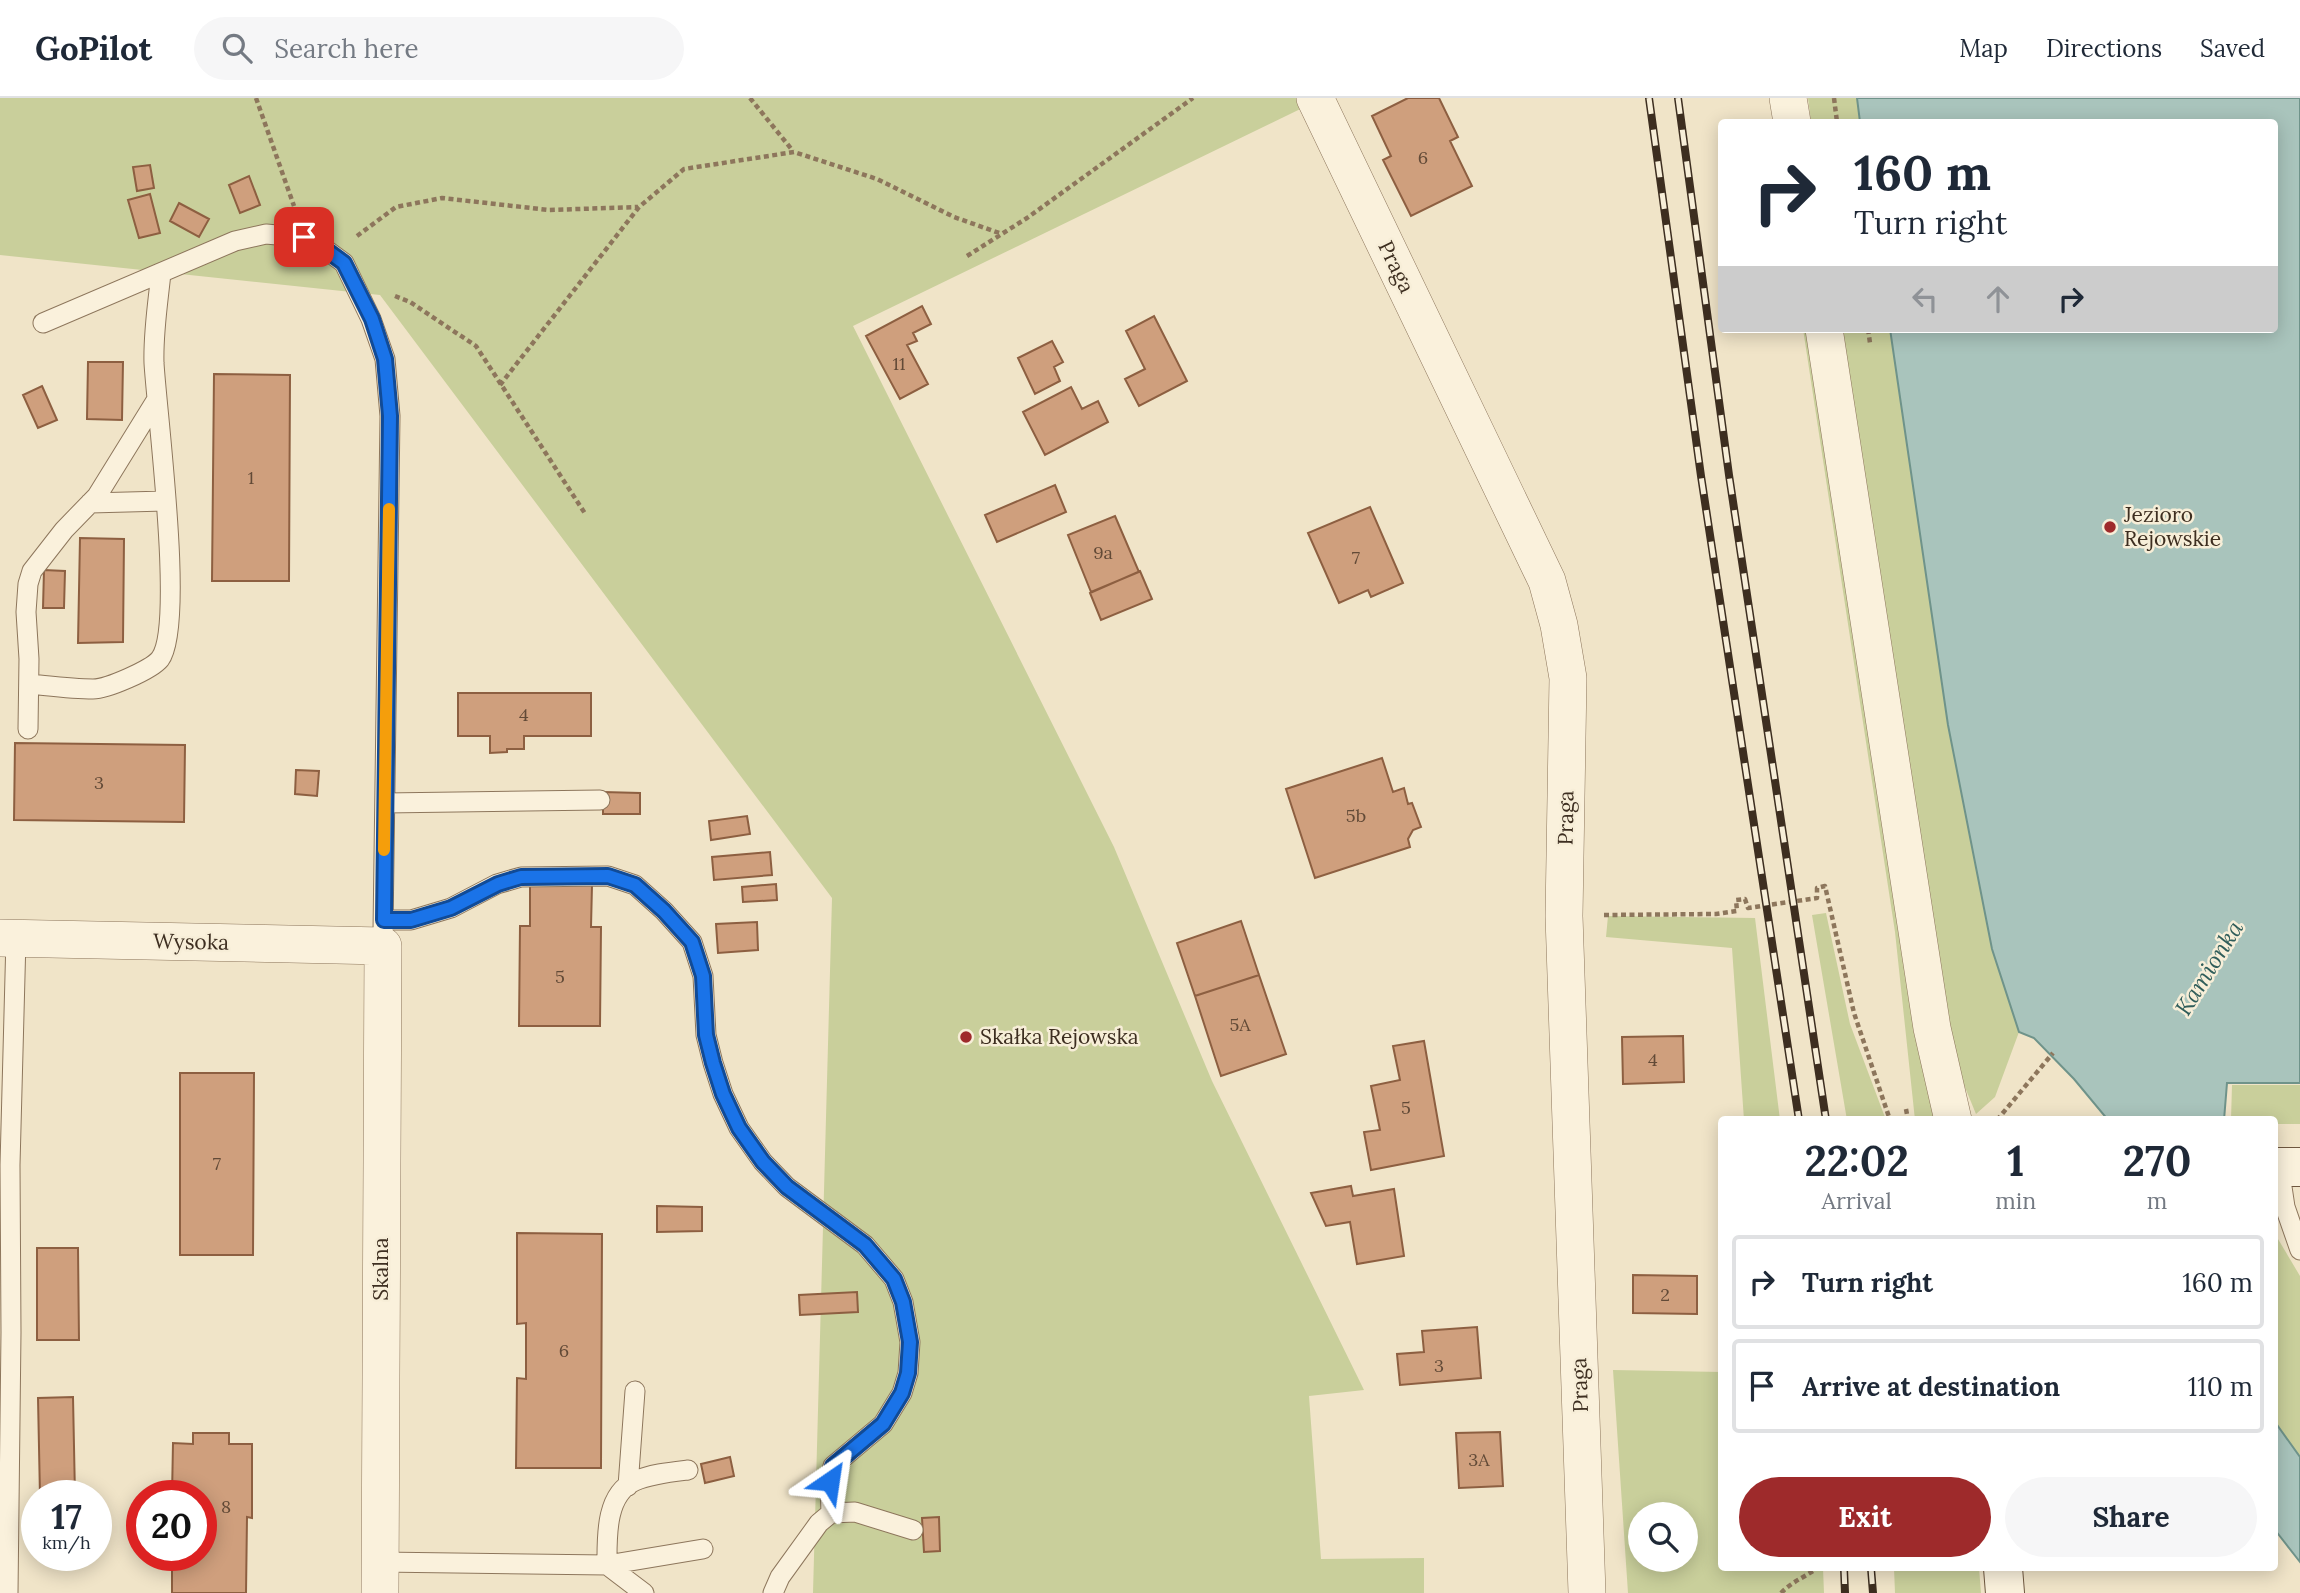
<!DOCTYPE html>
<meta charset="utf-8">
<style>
body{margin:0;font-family:Lora,serif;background:#f6f6f7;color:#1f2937;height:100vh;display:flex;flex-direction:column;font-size:26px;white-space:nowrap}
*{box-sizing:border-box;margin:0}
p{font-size:23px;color:#747a83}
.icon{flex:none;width:38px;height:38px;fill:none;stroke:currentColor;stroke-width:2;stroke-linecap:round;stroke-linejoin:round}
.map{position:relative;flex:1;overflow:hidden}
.details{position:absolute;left:1718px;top:1018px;width:560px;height:455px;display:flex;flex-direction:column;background:#fff;border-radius:7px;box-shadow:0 4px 18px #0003}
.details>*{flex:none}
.banner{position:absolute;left:1718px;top:21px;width:560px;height:214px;border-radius:7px;box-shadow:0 4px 18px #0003;background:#fff;color:#1f2937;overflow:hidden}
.fabs{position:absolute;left:1628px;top:1404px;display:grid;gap:14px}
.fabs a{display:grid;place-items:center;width:70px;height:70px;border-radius:50%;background:#fff;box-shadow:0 4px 18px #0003;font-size:35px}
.speed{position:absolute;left:21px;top:1382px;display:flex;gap:14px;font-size:35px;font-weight:700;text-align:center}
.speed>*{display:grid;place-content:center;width:91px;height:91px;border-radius:50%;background:#fff;box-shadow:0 4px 18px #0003;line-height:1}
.speed small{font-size:18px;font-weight:400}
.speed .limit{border:10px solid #d22;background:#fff;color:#111}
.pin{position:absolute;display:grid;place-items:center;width:60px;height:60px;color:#fff;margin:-30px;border-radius:14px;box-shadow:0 4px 10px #0006}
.me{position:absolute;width:77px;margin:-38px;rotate:32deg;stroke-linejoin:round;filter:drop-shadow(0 0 5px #0008)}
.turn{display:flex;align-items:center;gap:24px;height:147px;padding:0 21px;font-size:32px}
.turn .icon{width:91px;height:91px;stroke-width:2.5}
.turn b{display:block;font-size:49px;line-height:60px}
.lanes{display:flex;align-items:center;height:66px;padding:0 21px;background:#0003;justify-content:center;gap:35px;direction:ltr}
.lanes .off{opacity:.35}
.eta{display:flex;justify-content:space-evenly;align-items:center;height:119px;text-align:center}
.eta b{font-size:42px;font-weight:800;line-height:49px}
.action{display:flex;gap:14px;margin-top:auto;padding:14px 21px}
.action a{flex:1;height:80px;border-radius:42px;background:#9e2a2b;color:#fff;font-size:28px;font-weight:800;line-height:80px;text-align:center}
.action a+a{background:#f6f6f7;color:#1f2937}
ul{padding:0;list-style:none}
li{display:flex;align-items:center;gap:21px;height:94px;margin:0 14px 10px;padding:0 7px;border:4px solid #e0e1e3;border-radius:7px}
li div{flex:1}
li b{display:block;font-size:26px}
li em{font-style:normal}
header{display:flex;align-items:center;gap:42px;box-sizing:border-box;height:98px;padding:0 35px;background:#fff;border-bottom:2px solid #e0e1e3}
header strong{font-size:33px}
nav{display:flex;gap:38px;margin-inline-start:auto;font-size:24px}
.search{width:490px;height:63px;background:#f6f6f7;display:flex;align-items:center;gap:18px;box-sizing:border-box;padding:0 24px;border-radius:38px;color:#747a83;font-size:26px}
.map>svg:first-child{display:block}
.green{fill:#c9cf9b;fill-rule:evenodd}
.water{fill:#a9c4bc;stroke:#6f938a;stroke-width:2}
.building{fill:#cf9f7d;stroke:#8d5f41;stroke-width:2}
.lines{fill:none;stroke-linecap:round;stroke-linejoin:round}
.lane-casing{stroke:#8d765c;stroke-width:21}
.street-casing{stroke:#8d765c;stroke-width:38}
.secondary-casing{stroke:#6f573f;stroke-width:40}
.path{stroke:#8d765c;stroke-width:4.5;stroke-dasharray:5 3.5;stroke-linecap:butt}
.lane{stroke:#faf1dc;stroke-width:19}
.street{stroke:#faf1dc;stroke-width:37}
.secondary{stroke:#faf1dc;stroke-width:38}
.rail-casing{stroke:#3d2e20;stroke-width:8}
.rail{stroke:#f7eed8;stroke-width:5;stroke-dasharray:16;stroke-linecap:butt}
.route-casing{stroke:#114b97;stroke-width:18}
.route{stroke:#1a73e8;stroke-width:12}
.slow{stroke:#f59e0b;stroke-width:12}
.poi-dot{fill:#9e2a2b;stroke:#f7eed8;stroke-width:2.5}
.labels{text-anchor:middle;stroke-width:5;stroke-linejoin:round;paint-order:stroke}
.number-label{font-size:18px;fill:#624a37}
.street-label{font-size:21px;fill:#3d2e20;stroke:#f7eed8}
.poi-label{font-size:21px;fill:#3d2e20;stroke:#f7eed8;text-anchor:start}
.water-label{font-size:23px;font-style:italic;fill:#2f5d5a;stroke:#f7eed8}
</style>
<header>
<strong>GoPilot</strong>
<div class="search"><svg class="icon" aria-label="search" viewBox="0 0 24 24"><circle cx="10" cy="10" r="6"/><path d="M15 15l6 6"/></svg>Search here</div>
<nav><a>Map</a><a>Directions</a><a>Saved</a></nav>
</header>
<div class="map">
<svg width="2300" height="1495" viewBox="0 0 2300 1495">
<rect width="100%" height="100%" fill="#f0e4c8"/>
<path class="green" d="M 0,0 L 1323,0 L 853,228 L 1114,749 L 1212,983 L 1364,1292 L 1309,1298 L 1321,1461 L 1424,1460 L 1424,1495 L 813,1495 L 832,800 L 380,197 L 0,157 Z
M 1808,0 L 1857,0 L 1860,24 L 1811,24 Z
M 1803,231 L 1812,231 L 1935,1022 L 1915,1022 L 1895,834 Z
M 1841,231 L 1890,231 L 1948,627 L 1992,851 L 2019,934 L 1995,999 L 1976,1016 L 1957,970 L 1899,615 Z
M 1826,815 L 1850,926 L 1886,1022 L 1847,1022 L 1812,817 Z
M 1608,818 L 1755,820 L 1780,1022 L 1744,1022 L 1732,850 L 1606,839 Z
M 2232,987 L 2300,987 L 2300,1026 L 2275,1026 L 2275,1022 L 2231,1022 Z
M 2275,1136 L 2300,1178 L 2300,1374 L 2275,1346 Z
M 1613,1272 L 1722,1274 L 1722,1470 L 1823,1470 L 1824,1495 L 1628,1495 ZM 1640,1416 L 1685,1416 L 1685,1461 L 1640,1461 Z
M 1894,1470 L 1979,1470 L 1981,1495 L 1895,1495 Z"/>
<path class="water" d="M 1857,0 L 2300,0 L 2300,985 L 2227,985 L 2224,1022 L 2108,1022 L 2074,981 L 2034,940 L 2019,934 L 1992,851 L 1948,627 L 1890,231 L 2275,231 L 2275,24 L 1860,24 Z
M 2275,1324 L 2300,1359 L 2300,1464 L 2275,1432 Z"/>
<path class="building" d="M 1408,0 L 1439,0 L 1458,39 L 1450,43 L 1472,88 L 1411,118 L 1383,62 L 1391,58 L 1372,18 Z
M 150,67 L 154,90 L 137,93 L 133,69 Z
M 249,78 L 260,107 L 240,115 L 229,87 Z
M 150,96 L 160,135 L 139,140 L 128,102 Z
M 179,105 L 209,121 L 199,139 L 170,123 Z
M 922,208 L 931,226 L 913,235 L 917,243 L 907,247 L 928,286 L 900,301 L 866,238 Z
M 1154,218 L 1187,283 L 1139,308 L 1125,281 L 1145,271 L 1126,233 Z
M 1052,243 L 1063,264 L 1054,269 L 1060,283 L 1035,296 L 1018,260 Z
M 88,264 L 123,264 L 122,322 L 87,321 Z
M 214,276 L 290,277 L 289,483 L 212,483 Z
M 42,288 L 57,322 L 38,330 L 23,297 Z
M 1071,289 L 1082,311 L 1098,303 L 1108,324 L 1045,357 L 1023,314 Z
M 1055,387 L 1066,414 L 997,444 L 985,417 Z
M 1370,409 L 1403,485 L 1371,499 L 1368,492 L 1339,505 L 1308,435 Z
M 1115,418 L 1139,474 L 1091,494 L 1068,437 Z
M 80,440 L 124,441 L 123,544 L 78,545 Z
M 44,472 L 65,473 L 64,510 L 43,510 Z
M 1140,473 L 1152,501 L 1101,522 L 1090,495 Z
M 458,595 L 591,595 L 591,638 L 524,638 L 524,651 L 507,651 L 507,654 L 490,655 L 490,638 L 458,638 Z
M 15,645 L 185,647 L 184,724 L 14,722 Z
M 1382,660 L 1393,694 L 1404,690 L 1408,706 L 1412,705 L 1421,729 L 1413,732 L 1408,741 L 1410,749 L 1315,780 L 1286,691 Z
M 296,672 L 319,673 L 317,698 L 295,696 Z
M 603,694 L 640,695 L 640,716 L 603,716 Z
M 747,718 L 750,736 L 711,742 L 709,723 Z
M 770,754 L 772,777 L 714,782 L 712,759 Z
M 776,786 L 777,802 L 743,804 L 742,789 Z
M 530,787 L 592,787 L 591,829 L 601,829 L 600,928 L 519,928 L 520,828 L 530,828 Z
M 1241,823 L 1259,877 L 1195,898 L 1177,845 Z
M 757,824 L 758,852 L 718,855 L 716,826 Z
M 1259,877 L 1286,956 L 1221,978 L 1195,898 Z
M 1683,938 L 1684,984 L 1623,986 L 1622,939 Z
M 1424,943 L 1444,1058 L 1371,1072 L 1364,1034 L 1380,1032 L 1371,988 L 1400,982 L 1393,948 Z
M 180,975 L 254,975 L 253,1157 L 180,1157 Z
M 1351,1088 L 1353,1098 L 1394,1091 L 1404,1158 L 1357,1166 L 1350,1124 L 1326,1128 L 1311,1095 Z
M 657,1108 L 702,1109 L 702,1133 L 657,1134 Z
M 517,1135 L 602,1136 L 601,1370 L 516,1370 L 517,1280 L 526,1281 L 526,1225 L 517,1226 Z
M 37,1150 L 78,1150 L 79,1242 L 37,1242 Z
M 1633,1177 L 1697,1178 L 1697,1216 L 1633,1215 Z
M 857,1194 L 858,1214 L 800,1217 L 799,1197 Z
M 1477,1229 L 1481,1280 L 1400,1287 L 1397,1256 L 1424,1254 L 1422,1233 Z
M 73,1299 L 75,1398 L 40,1398 L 38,1300 Z
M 1500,1334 L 1503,1388 L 1459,1390 L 1456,1335 Z
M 193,1335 L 229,1335 L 229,1346 L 252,1346 L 252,1420 L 247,1419 L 246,1495 L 172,1495 L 172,1458 L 201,1458 L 201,1398 L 172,1398 L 173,1345 L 193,1346 Z
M 730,1359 L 734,1378 L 705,1385 L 701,1366 Z
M 939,1419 L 940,1453 L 924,1454 L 922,1420 Z"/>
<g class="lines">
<defs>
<path id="lane" d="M 43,225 L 235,143 L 266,136 L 310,140 L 344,165 L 371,221 L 385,261 L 390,318 L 383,833
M 90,405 L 165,403
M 29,586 C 50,588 72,591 93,591 C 107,591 151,572 160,561 C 185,528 157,317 154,265 C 153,235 158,204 161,175
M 28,631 L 29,561 L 26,514 L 28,486 L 32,473 L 64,432 L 97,398 L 157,301
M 385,705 L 600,702
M 384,822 L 411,822 L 451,810 L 497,786 L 521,779 L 608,778 L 635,787 L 664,813 L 692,844 L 703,878 L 706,937 L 713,965 L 723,996 L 739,1030 L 763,1064 L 787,1089 L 865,1147 L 894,1181 L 903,1204 L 910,1244 L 908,1275 L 902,1295 L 883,1326 L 833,1368 L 830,1383 L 831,1415
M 2279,1069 L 2285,1109 L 2300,1152
M 688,1372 C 671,1374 651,1376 635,1383 C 605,1396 607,1440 607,1467 L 703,1451
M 628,1388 L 635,1293
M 380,1464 L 607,1467 L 644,1495
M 8,1495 L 11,1234 L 10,1067 L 16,840
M 773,1495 L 780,1479 L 819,1425 L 831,1415 L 855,1414 L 913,1432"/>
<path id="street" d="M 1315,0 L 1547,483 L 1559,527 L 1568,580 L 1564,818 L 1587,1495
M 1788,0 L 1792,24
M 1824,231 L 1932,930 L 1953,1022
M 0,840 L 383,848 L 380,1495"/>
<path id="secondary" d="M 2275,1069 L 2300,1069
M 2003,1470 L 2005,1495"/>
</defs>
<use href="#lane" class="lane-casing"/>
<use href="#street" class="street-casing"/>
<use href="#secondary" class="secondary-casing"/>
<path class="path" d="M 256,0 L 294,108
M 750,0 L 793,53
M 1834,0 L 1837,24
M 357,138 L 396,109 L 442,100 L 549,112 L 638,109
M 967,158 L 1027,120 L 1193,0
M 395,198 L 410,204 L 476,248 L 586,417
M 1868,231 L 1870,245
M 500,287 L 639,109 L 684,71 L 794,54 L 877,81 L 954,119 L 1002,136
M 1604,817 L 1716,816 L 1737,813 L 1736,802 L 1745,801 L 1748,810 L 1817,800 L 1817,790 L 1825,788 L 1854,915 L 1890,1022
M 1906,1011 L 1908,1022
M 1997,1022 L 2053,955
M 1781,1495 C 1794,1482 1804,1480 1817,1470"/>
<use href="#lane" class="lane"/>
<use href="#street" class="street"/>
<use href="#secondary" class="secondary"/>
<defs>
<path id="rail" d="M 1649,0 L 1701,378 L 1799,1022
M 1678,0 L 1729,377 L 1826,1022
M 1844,1470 L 1845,1495
M 1871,1470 L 1873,1495"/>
</defs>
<use href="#rail" class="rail-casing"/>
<use href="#rail" class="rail"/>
</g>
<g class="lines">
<defs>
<path id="route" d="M 304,139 L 310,140 L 344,165 L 372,221 L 385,261 L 390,318 L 384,822 L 411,822 L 451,810 L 498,786 L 521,779 L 608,778 L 635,787 L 664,813 L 692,844 L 703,878 L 706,937 L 713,965 L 723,996 L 739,1030 L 763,1064 L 787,1089 L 865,1147 L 894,1181 L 903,1204 L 910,1244 L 908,1275 L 902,1295 L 883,1326 L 833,1368 L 830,1383"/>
</defs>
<use href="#route" class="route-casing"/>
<use href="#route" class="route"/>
<path class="slow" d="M 384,752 L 389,411"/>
</g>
<g class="poi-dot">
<circle cx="2110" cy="429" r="7"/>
<circle cx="966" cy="939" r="7"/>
</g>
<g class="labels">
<g class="number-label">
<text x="1423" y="66">6</text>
<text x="899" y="272">11</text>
<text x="251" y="386">1</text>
<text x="1103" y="461">9a</text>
<text x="1356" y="466">7</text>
<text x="524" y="623">4</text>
<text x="99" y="691">3</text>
<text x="1356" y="724">5b</text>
<text x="560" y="885">5</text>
<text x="1240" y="933">5A</text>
<text x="1653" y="968">4</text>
<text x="1406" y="1016">5</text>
<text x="217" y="1072">7</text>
<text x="1665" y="1203">2</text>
<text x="564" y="1259">6</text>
<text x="1439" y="1274">3</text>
<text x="1479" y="1368">3A</text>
<text x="226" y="1415">8</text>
</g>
<g class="street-label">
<text transform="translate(1396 169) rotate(64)" y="7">Praga</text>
<text transform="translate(1566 720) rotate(-89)" y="7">Praga</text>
<text transform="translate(191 844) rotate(1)" y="7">Wysoka</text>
<text transform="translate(381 1171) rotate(-90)" y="7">Skalna</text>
<text transform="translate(1580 1287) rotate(-92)" y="7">Praga</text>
</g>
<g class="poi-label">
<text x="2124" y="424">Jezioro<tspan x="2124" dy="24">Rejowskie</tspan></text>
<text x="980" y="946">Skałka Rejowska</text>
</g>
<g class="water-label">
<text transform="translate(2209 870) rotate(-58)" y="8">Kamionka</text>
</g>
</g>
</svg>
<div class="fabs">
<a><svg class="icon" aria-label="search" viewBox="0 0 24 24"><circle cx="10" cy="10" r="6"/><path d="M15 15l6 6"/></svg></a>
</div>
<div class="speed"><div>17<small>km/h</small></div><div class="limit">20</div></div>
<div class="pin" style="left:304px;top:139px;background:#d93025"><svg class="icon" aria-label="arrive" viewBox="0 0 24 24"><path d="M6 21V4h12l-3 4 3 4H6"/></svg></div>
<svg class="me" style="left:830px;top:1383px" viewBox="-20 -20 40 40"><path d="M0-17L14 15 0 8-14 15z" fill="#1a73e8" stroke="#fff" stroke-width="4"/></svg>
<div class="banner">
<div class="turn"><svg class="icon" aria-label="right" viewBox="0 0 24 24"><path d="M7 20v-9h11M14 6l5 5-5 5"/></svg><div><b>160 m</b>Turn right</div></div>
<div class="lanes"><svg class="icon off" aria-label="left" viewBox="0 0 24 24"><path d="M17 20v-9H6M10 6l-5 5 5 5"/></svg><svg class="icon off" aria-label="ahead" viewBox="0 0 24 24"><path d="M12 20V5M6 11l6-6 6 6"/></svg><svg class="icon" aria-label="right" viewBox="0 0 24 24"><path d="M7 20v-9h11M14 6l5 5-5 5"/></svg></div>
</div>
<section class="details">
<div class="eta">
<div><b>22:02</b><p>Arrival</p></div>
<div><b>1</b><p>min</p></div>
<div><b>270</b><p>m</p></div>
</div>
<ul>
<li><svg class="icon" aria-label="right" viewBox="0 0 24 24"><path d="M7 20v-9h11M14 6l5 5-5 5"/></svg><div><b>Turn right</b></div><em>160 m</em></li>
<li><svg class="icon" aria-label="arrive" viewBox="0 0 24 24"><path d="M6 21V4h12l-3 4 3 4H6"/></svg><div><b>Arrive at destination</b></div><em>110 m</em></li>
</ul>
<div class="action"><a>Exit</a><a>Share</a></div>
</section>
</div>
